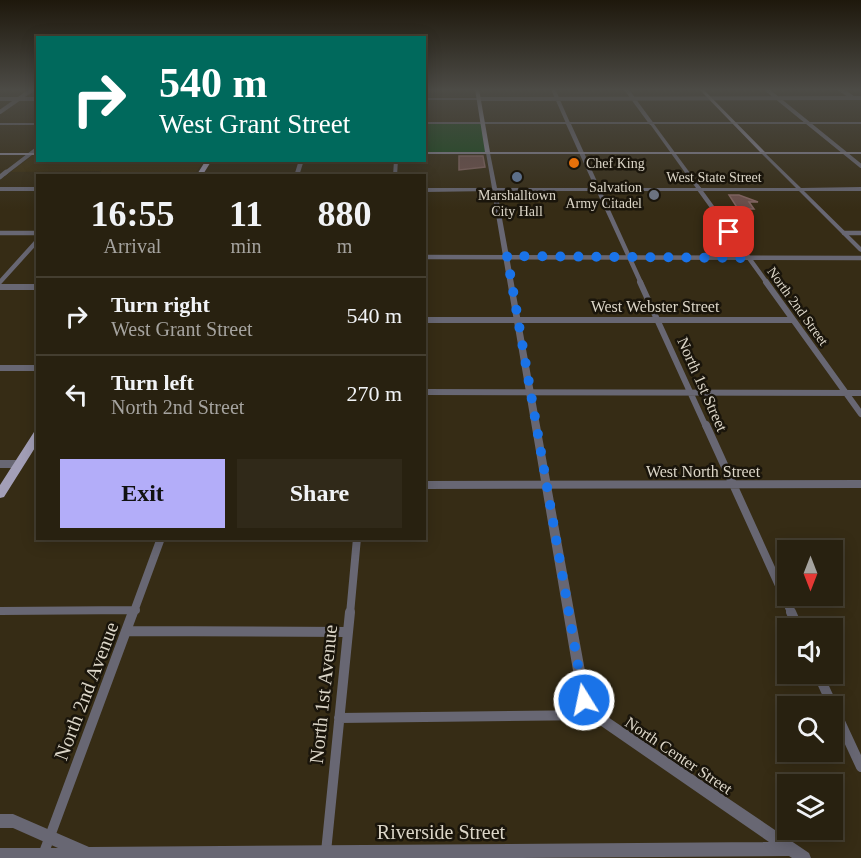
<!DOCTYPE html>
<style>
body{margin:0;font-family:Georgia,serif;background:#302919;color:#f1f3f6;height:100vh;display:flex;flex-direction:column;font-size:22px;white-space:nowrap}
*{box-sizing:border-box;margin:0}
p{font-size:20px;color:#a5a39f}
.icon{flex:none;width:33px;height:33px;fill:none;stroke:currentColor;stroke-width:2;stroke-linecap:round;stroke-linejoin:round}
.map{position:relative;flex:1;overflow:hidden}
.drawer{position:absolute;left:36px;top:174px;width:390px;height:366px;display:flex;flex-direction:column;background:#282110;border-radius:0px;box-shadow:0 3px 15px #0003,0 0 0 2px #443e30}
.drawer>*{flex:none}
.banner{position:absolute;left:36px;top:36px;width:390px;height:126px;border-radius:0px;box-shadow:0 3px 15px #0003,0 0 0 2px #443e30;background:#00695c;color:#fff;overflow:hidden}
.needle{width:39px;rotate:180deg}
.controls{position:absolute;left:777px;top:540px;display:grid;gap:12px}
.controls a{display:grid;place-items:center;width:66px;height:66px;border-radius:0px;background:#282110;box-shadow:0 3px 15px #0003,0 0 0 2px #443e30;font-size:30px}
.pin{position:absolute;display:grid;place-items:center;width:51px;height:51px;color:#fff;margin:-26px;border-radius:12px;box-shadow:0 3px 9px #0006}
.me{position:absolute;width:66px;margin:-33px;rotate:350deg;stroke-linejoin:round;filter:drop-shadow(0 0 4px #0008)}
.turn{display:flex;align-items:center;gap:21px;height:126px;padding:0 24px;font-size:27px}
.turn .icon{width:78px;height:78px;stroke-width:2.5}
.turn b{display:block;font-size:42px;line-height:51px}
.eta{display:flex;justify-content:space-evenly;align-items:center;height:102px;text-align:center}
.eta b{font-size:36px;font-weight:800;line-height:42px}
.cta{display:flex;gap:12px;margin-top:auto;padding:12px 24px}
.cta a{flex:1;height:69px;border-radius:0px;background:#b3adf9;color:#111;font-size:24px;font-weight:800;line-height:69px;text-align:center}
.cta a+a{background:#302919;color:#f1f3f6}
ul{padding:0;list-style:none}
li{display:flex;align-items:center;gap:18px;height:78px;padding:0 24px;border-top:2px solid #443e30}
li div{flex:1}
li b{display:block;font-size:22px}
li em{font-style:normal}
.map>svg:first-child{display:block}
.built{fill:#3e3112}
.green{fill:#16491c}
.building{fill:#6d504c;stroke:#826460;stroke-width:1.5}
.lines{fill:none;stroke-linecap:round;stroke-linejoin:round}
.minor-far4{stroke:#686773;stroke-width:4}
.minor-far3{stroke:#686773;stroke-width:4.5}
.minor-far2{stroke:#686773;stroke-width:6}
.minor-far1{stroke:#686773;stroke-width:8}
.minor{stroke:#686773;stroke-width:10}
.tertiary{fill:#686773;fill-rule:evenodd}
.secondary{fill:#898799;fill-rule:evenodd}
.primary{fill:#a39fb7;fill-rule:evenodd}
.route{stroke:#1a73e8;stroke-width:10;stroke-dasharray:0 18}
.food-dot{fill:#e8710a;stroke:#1a150b;stroke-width:2}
.service-dot{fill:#5c6f8a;stroke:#1a150b;stroke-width:2}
.worship-dot{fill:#6b7280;stroke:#1a150b;stroke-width:2}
.labels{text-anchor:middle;stroke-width:5;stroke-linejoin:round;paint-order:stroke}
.far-poi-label{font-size:14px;fill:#dcd6c8;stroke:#1a150b;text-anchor:start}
.far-street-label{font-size:14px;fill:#dcd6c8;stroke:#1a150b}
.street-label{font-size:16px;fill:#dcd6c8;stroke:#1a150b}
.near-street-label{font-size:20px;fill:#dcd6c8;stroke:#1a150b}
</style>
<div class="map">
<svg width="861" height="858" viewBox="0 0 861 858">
<rect width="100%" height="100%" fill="#362c15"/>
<path class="built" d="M 37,152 L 38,160 L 204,161 L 194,175 L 98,175 L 101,171 L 11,172 Z"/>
<path class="green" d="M 424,123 L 483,123 L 488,153 L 425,153 Z"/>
<path class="building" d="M 459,156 L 483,156 L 485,167 L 459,170 Z
M 729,195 L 739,195 L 758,202 L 749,202 L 754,209 L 738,209 Z"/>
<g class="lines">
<path class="minor-far4" d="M 553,89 L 568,123
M 626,89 L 651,123
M 766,89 L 861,166
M 840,89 L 853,98
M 0,99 L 38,99
M 479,99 L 861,98
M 0,112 L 33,89
M 4,174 L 38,148"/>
<path class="minor-far3" d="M 0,177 L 6,172
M 598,189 L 641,283
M 699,189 L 767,283
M 0,233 L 38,233
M 844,233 L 861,233
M 424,257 L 861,258
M 0,282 L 38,240"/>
<path class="minor-far2" d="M 640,282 L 706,427
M 766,282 L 861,414
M 0,287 L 38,287
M 424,320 L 793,320
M 0,368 L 38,368
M 424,392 L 861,393"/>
<path class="minor-far1" d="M 706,425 L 792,614
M 0,464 L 19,464
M 424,485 L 861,484
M 0,611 L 136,610
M 133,614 L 161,538
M 350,614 L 357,538"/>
<path class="minor" d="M 791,612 L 798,628
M 129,631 L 348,632
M 818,674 L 861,767
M 339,718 L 595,715
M 326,852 L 350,612
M 43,855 L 133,612"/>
<path class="tertiary" d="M 424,98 L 479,98 L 481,99 L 479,100 L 424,100 Z
M 424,122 L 861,122 L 861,124 L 654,124 L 701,188 L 796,188 L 762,154 L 762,152 L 764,152 L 801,188 L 861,187 L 861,191 L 804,191 L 861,247 L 861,252 L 859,251 L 799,191 L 497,191 L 590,698 L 599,711 L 809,853 L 811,858 L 792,858 L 789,856 L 522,858 L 0,858 L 0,848 L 58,848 L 13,828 L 0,828 L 0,814 L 13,814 L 89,847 L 769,842 L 591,719 L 578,700 L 492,191 L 424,192 L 424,188 L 492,188 L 486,153 L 488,152 L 490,153 L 497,188 L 595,188 L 566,124 L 424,124 ZM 571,124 L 650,124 L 696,188 L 600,188 Z
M 0,123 L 38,123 L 38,125 L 0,125 Z
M 299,160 L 304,160 L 299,176 L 294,176 Z
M 394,160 L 398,160 L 397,176 L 393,176 Z
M 0,187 L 38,187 L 38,191 L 0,191 Z"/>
<path class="secondary" d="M 475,89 L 479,89 L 490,152 L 760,152 L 699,89 L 703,89 L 765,152 L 861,152 L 861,154 L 424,154 L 424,152 L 485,152 Z
M 0,153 L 38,153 L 38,155 L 0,155 Z"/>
<path class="primary" d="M 206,160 L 212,160 L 202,176 L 196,176 Z
M 38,431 L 38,443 L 4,497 L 0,498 L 0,485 L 34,432 Z"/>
</g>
<linearGradient id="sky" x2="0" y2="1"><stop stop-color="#1e180c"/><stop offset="0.43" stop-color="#4c4b46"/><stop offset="1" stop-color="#4c4b46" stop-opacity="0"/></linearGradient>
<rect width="861" height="209" fill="url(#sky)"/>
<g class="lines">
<path class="route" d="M 584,700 L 507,256 L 748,258 L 729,232"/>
</g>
<circle class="food-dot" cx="574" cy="163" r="6"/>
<circle class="service-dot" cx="517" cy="177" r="6"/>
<circle class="worship-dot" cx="654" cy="195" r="6"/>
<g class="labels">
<g class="far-poi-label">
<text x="586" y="168">Chef King</text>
<text x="642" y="192" text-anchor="end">Salvation<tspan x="642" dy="16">Army Citadel</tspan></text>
<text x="517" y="200" text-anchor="middle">Marshalltown<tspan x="517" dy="16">City Hall</tspan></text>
</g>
<g class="far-street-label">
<text x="714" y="182">West State Street</text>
<text transform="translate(798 306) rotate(54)" y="5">North 2nd Street</text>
</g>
<g class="street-label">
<text x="655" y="312">West Webster Street</text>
<text transform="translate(703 384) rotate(66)" y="6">North 1st Street</text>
<text x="703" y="477">West North Street</text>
<text transform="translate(679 755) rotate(34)" y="6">North Center Street</text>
</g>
<g class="near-street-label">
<text transform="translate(86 691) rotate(-69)" y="7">North 2nd Avenue</text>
<text transform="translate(323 694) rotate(-84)" y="7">North 1st Avenue</text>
<text x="441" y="839">Riverside Street</text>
</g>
</g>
</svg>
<div class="controls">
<a><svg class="needle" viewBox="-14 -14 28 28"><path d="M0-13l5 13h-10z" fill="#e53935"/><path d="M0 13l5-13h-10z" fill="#a5a39f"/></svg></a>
<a><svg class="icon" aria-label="sound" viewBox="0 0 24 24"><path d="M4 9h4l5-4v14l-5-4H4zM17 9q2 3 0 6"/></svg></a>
<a><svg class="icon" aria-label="search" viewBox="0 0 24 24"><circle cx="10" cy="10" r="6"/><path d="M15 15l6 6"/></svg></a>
<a><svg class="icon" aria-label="layers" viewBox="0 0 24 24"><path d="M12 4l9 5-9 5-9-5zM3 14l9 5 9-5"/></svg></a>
</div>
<div class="pin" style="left:729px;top:232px;background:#d93025"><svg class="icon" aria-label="arrive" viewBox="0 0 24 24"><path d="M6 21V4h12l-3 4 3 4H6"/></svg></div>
<svg class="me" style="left:584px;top:700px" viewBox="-20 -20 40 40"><circle r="17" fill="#1a73e8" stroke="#fff" stroke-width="3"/><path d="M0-11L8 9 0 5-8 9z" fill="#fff"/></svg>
<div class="banner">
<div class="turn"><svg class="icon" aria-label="right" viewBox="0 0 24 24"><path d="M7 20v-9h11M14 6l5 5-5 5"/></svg><div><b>540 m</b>West Grant Street</div></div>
</div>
<section class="drawer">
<div class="eta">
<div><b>16:55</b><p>Arrival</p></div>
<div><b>11</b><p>min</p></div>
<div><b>880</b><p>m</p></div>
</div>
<ul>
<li><svg class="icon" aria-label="right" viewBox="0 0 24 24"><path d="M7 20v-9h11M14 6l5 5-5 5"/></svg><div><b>Turn right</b><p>West Grant Street</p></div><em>540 m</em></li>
<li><svg class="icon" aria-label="left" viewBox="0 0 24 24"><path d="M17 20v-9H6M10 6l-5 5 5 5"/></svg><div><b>Turn left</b><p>North 2nd Street</p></div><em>270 m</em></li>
</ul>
<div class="cta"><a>Exit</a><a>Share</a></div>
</section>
</div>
